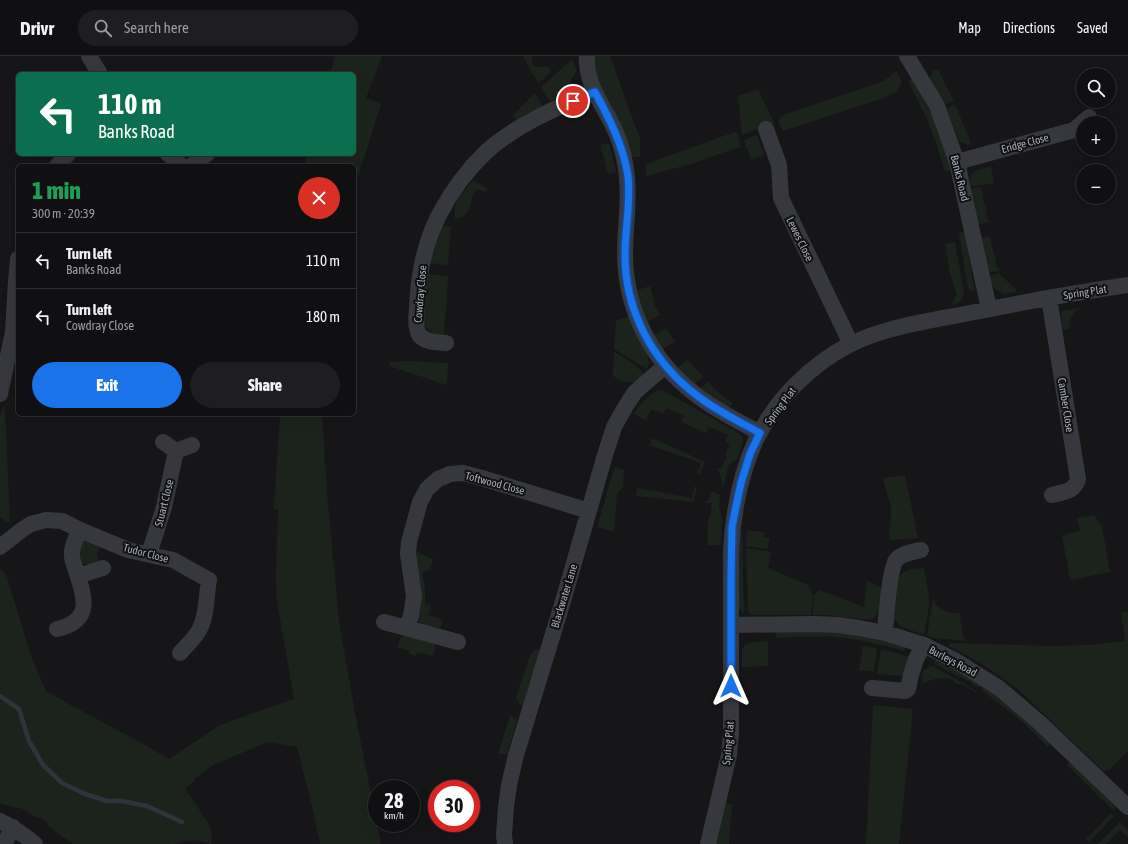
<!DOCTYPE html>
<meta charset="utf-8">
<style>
body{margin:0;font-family:"Asap Condensed",sans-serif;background:#1e1e20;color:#f1f3f6;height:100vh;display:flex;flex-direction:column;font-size:15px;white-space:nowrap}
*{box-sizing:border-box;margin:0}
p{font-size:13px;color:#9c9d9f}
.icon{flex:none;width:22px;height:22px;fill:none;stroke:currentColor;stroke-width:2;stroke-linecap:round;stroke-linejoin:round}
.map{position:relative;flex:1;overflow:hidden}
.sheet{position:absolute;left:16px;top:108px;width:340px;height:252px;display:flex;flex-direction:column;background:#101012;border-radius:6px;box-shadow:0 4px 16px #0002,0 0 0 1px #303032}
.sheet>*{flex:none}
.banner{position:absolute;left:16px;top:16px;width:340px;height:84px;border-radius:6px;box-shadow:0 4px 16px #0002,0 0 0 1px #303032;background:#0b6e4f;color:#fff;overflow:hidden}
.fabs{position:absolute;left:1076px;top:12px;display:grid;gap:8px}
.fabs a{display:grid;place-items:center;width:40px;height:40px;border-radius:50%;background:#101012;box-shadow:0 4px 16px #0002,0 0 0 1px #303032;font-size:20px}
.speed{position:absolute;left:368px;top:724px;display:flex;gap:8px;font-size:20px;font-weight:700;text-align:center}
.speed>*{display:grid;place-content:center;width:52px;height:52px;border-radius:50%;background:#101012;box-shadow:0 4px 16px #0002,0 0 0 1px #303032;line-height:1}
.speed small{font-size:10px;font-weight:400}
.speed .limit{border:6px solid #d22;background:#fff;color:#111}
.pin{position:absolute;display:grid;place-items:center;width:34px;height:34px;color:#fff;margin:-17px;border:2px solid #fff;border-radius:50%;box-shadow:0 1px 4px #0007}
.me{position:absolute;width:44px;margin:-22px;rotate:0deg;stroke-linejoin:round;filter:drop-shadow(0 0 3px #0008)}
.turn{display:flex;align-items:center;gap:14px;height:84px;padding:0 16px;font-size:18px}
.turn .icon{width:52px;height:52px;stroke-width:2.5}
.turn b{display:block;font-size:28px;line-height:34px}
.round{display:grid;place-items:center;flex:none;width:42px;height:42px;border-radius:21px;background:#1e1e20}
.head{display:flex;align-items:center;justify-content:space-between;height:68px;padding:0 16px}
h1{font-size:24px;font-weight:800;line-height:30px;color:#1e9e55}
.cta{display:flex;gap:8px;margin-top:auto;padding:8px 16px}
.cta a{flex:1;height:46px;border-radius:24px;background:#1a73e8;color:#fff;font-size:16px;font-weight:800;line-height:46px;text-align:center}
.cta a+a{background:#1e1e20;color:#f1f3f6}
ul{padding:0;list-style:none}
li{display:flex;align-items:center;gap:12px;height:56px;padding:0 16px;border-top:1px solid #303032}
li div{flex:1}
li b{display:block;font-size:15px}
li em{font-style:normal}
header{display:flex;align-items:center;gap:24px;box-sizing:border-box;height:56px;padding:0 20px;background:#101012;border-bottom:1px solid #303032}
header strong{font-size:19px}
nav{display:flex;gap:22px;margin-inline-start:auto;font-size:14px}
.search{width:280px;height:36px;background:#1e1e20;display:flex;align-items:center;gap:10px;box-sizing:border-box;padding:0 14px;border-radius:22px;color:#9c9d9f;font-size:15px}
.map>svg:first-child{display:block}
.green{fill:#1c231d}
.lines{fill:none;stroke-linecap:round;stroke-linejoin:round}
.stream{stroke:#2c353c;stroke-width:4.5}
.minor{stroke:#37383d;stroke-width:16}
.route-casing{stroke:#114b97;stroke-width:10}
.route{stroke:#1a73e8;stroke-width:7}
.labels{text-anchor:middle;stroke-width:4;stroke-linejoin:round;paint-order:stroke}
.street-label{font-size:11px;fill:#a8adb8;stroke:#111113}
</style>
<header>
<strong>Drivr</strong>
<div class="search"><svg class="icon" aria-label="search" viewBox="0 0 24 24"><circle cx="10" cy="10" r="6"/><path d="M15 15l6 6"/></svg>Search here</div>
<nav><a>Map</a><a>Directions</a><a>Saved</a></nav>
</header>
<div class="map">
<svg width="1128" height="788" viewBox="0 0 1128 788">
<rect width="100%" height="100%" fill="#161618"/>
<path class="green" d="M 335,0 L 382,0 L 366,42 L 381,48 L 354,134 L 354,110 L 304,110 L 307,98 L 354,98 L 354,18 L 330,18 Z
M 523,0 L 532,0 L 532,6 L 534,10 L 538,11 L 547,10 L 551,14 L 549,18 L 539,27 L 531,16 Z
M 594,0 L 610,0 L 640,83 L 640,101 L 631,101 L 622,76 L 593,13 Z
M 572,3 L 577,14 L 571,24 L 569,37 L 551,46 L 543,35 L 541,31 Z
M 938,14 L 954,45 L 946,48 L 943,47 L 930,22 L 933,15 Z
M 896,15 L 902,26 L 898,35 L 884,42 L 783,75 L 778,67 L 780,61 L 786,58 L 884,25 Z
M 913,23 L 936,67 L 951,113 L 949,115 L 946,115 L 944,112 L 937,90 L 926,61 L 908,25 Z
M 758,33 L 774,67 L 742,79 L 738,40 Z
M 535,37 L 541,47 L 541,51 L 517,64 L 512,60 Z
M 955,48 L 971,87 L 968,89 L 960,86 L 959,85 L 946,53 Z
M 737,76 L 741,92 L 731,94 L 691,108 L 646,120 L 646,108 L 726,79 Z
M 757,79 L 764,99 L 751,104 L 744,84 Z
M 609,87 L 616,116 L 608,118 L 600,89 Z
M 991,111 L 994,127 L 971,131 C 967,113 976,115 991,111 Z
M 473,124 L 488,133 L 485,136 L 477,133 C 468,143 473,162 455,163 L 455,150 L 457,145 Z
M 981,131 L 984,149 L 985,149 L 988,165 L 990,165 L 990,166 L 978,168 L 971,133 Z
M 441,169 L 451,171 L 448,209 L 430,207 Z
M 962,176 L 965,177 L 966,180 L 974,232 L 974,236 L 968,232 L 959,177 Z
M 990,180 L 993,196 L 994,196 L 997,212 L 999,212 L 999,215 L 986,217 L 980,182 Z
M 955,186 L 964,237 L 961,245 L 958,247 L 951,249 L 957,238 L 950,218 L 945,188 Z
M 1000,217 L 1000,219 L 1016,233 L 1016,236 L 1004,238 L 989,229 L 987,220 Z
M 427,218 L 447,220 L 448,222 L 444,279 C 434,279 429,276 423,267 Z
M 650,230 L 655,250 L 660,259 L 647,266 L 636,237 L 638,234 Z
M 1080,252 C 1072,256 1070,263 1069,271 L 1070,273 L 1063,274 L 1061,260 L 1062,255 Z
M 628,261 L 631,263 L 647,295 L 649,307 L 647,313 L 614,293 L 616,264 Z
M 666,272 L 675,286 L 663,293 L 654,283 L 655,279 Z
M 614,296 L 628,304 L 644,317 L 635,326 L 623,326 L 613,320 Z
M 688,304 L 703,321 L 695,328 L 678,314 L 678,311 Z
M 408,305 L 448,307 L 447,329 L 389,310 L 390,306 Z
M 708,325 L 718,336 L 733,348 L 727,352 L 700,333 Z
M 659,334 L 664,335 L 728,371 L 738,377 L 742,380 L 743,384 L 742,389 L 737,403 L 729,409 L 722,434 C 722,423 723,420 715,411 L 721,413 L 727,400 L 725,399 L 730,388 L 725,386 L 728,379 L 709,371 L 706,377 L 681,366 L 684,360 L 666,352 L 663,358 L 651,353 L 646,365 L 634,358 C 640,347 648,339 659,334 Z
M 3,350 L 5,351 L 10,466 L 5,465 L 0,461 L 0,361 Z
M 280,358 L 322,358 L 327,437 L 339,565 L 355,657 L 381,788 L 320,788 L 312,750 L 297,691 L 268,686 L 213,709 L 194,723 L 195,725 L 185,732 L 210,770 L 212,778 L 211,788 C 195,783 190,783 174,788 L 73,788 L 48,770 L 47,766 L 41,762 L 35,761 L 23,753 L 0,748 L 0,511 L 7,521 L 32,603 L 46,635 L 76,652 L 136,684 L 169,703 L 220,669 L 294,643 L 277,545 L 276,521 L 278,453 L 274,453 Z
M 652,382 L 705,406 L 700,418 L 697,418 L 701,407 L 649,389 Z
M 616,411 L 624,414 L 623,431 L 617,438 L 614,476 L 597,471 L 614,413 Z
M 905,419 L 918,482 L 889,484 L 891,459 L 891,451 L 883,423 L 885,422 Z
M 694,431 L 697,431 L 694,446 L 636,440 L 637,432 L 692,442 Z
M 712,435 L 720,439 L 719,450 L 722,462 L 721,489 L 707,489 L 708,462 L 710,462 L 712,447 L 704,447 L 708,444 Z
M 1094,459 L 1102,470 L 1110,516 L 1070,524 L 1062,479 L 1080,475 L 1077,462 Z
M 742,473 L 744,558 L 739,552 L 737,482 Z
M 747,474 L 764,476 L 763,481 L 770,482 L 767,493 L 746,490 Z
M 86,485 L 100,491 L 97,498 L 100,508 C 92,510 88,510 80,506 L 78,495 L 81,486 Z
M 746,492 L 771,496 L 768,512 L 808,529 L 813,539 L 811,559 L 758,559 C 753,559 750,559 748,555 Z
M 417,496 L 433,503 L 430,514 L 423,516 L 422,518 L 425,531 L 425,544 L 426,548 L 431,550 L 428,559 L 443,564 L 441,570 L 438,574 C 429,571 419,571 416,561 L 415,497 Z
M 924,512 L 929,541 L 929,549 L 924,579 L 902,571 L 899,569 L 897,565 L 893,566 L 897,525 C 902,512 912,513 924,512 Z
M 867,525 L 882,532 C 881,543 882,560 870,564 L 827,559 L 813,559 L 814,539 L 819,534 L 864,551 Z
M 933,543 C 938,553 948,558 959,557 L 964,583 L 966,583 L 967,585 L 935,582 L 927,580 Z
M 1128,556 L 1128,695 L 1109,714 L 1103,715 L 1019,634 L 990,613 L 968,600 L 948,590 L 951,587 L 1055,590 L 1089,589 L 1125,585 L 1121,557 Z
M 775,575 L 841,575 L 899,587 L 905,592 L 904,595 C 881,589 858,583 835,581 C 815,580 795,581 776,582 Z
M 404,579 L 433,586 L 436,591 L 433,600 L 417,596 L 416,600 L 409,598 L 410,595 L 397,591 L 400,583 Z
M 768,585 L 768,610 L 742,611 C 741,584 744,587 768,585 Z
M 863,590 L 877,592 L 874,615 L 859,615 Z
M 536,593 L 541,593 L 523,651 L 519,648 L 516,641 L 529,602 L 533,596 Z
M 881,593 L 906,600 L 912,603 L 905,618 L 900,620 L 877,618 Z
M 937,601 L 981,629 L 978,632 L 970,626 L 934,608 Z
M 933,610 L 977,635 L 976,636 L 963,629 L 954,627 L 954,624 C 942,621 933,622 922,628 L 923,614 Z
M 985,630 L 1053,686 L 1048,691 C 1028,670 1006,651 982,635 L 982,633 Z
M 873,649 L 913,653 L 899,788 L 866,788 Z
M 510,659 L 517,665 L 507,698 L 498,698 Z
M 1071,704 L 1116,748 L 1114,755 L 1067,709 Z
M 726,747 L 732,748 L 729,788 L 716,788 Z
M 1111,757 L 1114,760 L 1089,786 L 1086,783 Z
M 1120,766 L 1128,774 L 1128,781 L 1120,774 L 1106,788 L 1098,788 Z"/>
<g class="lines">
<path class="stream" d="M 0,640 L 19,653 L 29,685 L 43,709 L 62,727 L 85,738 L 107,745 L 122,745 L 147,750 L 182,766"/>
<path class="minor" d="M 89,0 L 100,18
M 587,0 C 585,27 603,49 614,72 C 619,83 623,95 625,107 C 631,138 625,169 625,200 C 626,255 652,305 695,338 C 715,354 738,365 760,377
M 907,0 L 937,50 L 957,106 L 989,253
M 766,73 L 779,109 L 781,142 L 851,288
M 168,98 L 182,110
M 957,106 L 1074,74 L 1089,61
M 57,110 L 68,98
M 191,110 L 207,98
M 1049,242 L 1078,423 C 1075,436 1063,436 1052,439
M 446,287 C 437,286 427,287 420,280 C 415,273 416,261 417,253 C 418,221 424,188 439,159 C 451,136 467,114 486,96 C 516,69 557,51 595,36
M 0,338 L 13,276 L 16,225 L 18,203
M 163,386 L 176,395 L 192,389
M 0,491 L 23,473 L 31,468 L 46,464 L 62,465 L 80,474 L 128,494 L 173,504 L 209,524 C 206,540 207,562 198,576 C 193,584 186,590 180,597
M 149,498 L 164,451 L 176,395
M 78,520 L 103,512
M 384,566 L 458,586
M 731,569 L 815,568 L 838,569 L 859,572 L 885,577 L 924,589 L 956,605 L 999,632 L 1040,667 L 1128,751
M 407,572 L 411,559 L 414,540 L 408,498 L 409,486 L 420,446 L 427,433 L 438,423 L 450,418 L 463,417 L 482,422 L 589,455
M 57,573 C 93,565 85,541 76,515 C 75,510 72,505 72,500 C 71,491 76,482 80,474
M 885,577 C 886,563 889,514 896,504 C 902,497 912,496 921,494
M 872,632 L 905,635 L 908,633 L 911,619 L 916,603 L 924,589
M 0,765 C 13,771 24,779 35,788
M 4,788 L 13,771
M 505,788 L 504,779 L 506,751 L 509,729 L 516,699 L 563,545 L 605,399 L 614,371 L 624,353 L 635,336 L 665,310
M 708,788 L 729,699 L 731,677 L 731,494 C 733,457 740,420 755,386 C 774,345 811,308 851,288 C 888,270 930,265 970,257 C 1023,246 1075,237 1128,229"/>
</g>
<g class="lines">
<defs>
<path id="route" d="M 573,45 L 595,36 C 610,64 623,89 628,120 C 631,146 625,173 625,199 C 625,254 652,305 695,338 C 715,354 738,365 760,377 L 750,398 L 741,427 L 732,470 L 731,522 L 731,630"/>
</defs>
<use href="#route" class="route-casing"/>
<use href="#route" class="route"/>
</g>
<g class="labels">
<g class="street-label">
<text transform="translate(1025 87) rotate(-15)" y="4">Eridge Close</text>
<text transform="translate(960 122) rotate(76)" y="4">Banks Road</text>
<text transform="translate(800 183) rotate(64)" y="4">Lewes Close</text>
<text transform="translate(1085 236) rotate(-9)" y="4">Spring Plat</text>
<text transform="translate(420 238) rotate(-85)" y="4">Cowdray Close</text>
<text transform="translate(1066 349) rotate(81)" y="4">Camber Close</text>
<text transform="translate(780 350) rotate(-53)" y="4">Spring Plat</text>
<text transform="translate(495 427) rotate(15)" y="4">Toftwood Close</text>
<text transform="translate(164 447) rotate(-76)" y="4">Stuart Close</text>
<text transform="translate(146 497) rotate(15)" y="4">Tudor Close</text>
<text transform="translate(564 540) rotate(-73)" y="4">Blackwater Lane</text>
<text transform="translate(953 605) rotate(28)" y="4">Burleys Road</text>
<text transform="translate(728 687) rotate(-85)" y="4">Spring Plat</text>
</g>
</g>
</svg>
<div class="fabs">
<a><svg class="icon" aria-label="search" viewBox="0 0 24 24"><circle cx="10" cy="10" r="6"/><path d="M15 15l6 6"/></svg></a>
<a>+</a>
<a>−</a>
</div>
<div class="speed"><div>28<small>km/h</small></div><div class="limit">30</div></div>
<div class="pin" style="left:573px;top:45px;background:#d93025"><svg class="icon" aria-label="arrive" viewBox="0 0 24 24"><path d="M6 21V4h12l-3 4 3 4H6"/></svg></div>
<svg class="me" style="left:731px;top:630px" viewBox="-20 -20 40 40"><path d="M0-17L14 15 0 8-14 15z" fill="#1a73e8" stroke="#fff" stroke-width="4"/></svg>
<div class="banner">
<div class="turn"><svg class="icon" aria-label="left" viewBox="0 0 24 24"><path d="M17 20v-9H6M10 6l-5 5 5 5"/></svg><div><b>110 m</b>Banks Road</div></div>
</div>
<section class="sheet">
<div class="head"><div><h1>1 min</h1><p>300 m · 20:39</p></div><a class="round" style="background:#d93025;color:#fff"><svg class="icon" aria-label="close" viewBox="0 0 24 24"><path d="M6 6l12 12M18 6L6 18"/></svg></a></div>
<ul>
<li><svg class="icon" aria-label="left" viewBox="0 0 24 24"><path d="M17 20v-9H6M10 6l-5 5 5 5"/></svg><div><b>Turn left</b><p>Banks Road</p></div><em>110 m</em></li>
<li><svg class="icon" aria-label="left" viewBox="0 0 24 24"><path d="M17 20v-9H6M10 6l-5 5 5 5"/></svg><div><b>Turn left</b><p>Cowdray Close</p></div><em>180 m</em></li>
</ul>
<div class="cta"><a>Exit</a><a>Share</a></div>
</section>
</div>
